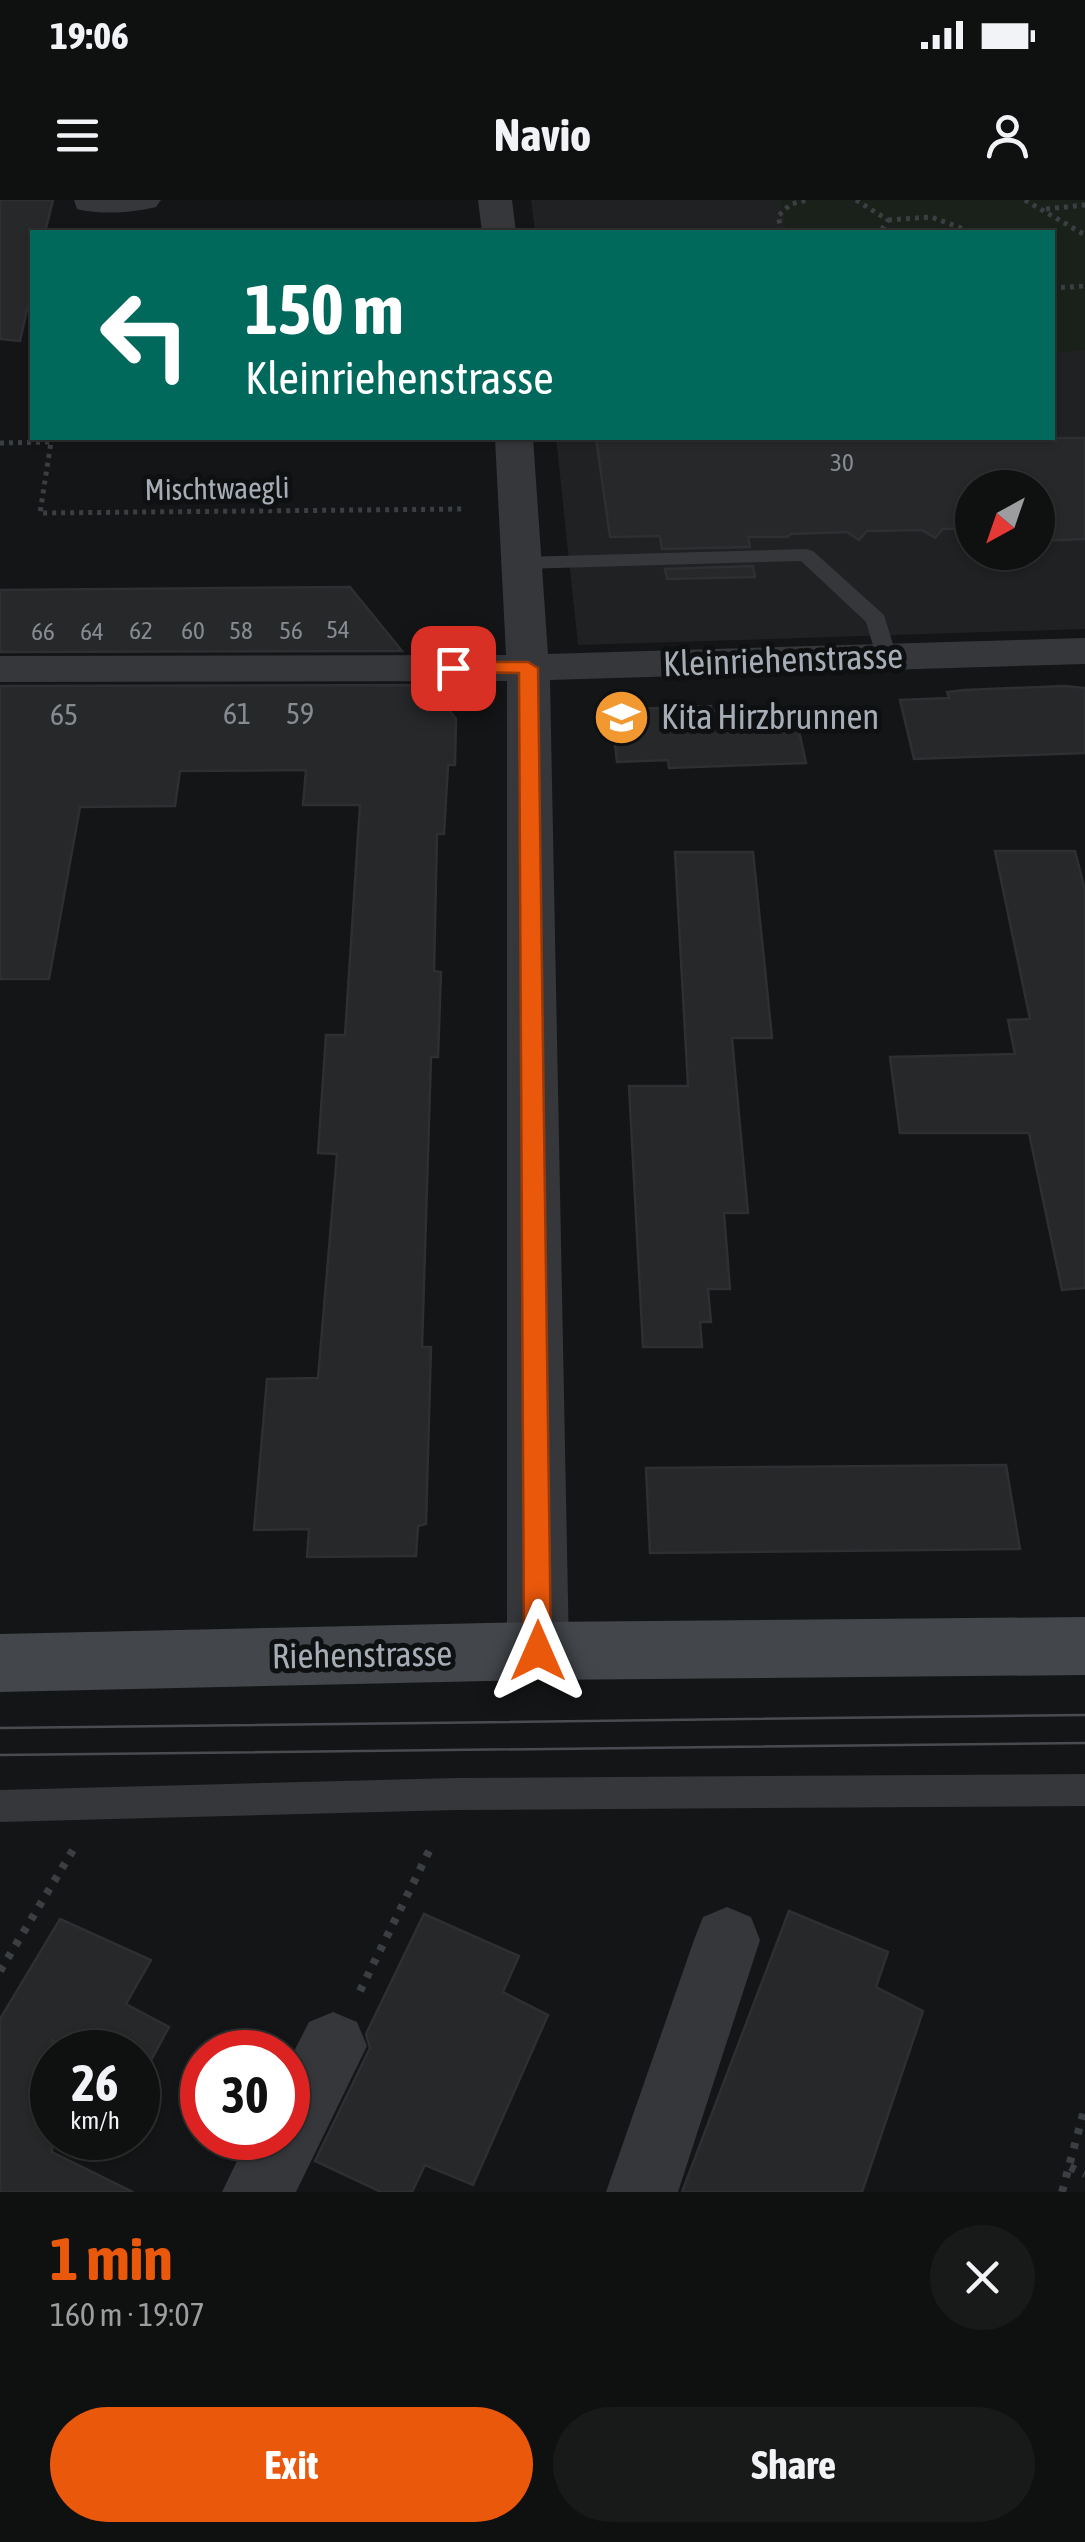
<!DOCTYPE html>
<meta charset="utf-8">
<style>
body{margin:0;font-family:"Asap Condensed",sans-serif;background:#181919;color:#f1f3f6;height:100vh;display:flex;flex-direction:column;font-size:38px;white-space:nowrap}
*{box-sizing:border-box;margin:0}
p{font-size:32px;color:#9b9d9f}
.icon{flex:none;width:55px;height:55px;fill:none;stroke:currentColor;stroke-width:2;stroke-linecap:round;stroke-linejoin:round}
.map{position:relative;height:1992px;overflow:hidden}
.side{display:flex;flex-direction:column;background:#0f1010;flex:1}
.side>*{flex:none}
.hud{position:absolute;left:30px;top:30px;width:1025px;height:210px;border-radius:0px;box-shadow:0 2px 8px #0004,0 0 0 2px #2f3030;background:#00695c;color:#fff;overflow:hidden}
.needle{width:65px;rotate:220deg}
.tools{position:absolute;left:955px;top:270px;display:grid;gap:20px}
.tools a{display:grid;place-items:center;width:100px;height:100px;border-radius:50%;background:#0f1010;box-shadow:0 2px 8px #0004,0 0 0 2px #2f3030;font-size:50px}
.speed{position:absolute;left:30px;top:1830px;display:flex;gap:20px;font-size:50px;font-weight:700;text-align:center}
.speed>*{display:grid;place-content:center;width:130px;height:130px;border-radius:50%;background:#0f1010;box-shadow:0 2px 8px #0004,0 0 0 2px #2f3030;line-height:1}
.speed small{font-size:25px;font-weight:400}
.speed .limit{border:15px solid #d22;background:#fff;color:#111}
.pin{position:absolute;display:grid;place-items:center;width:85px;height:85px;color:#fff;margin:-42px;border-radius:20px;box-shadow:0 5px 15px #0006}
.me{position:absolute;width:110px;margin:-55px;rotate:0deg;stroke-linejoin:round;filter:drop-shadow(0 0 8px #0008)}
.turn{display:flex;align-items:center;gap:35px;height:210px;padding:0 50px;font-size:45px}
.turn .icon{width:130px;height:130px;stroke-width:2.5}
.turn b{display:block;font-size:70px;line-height:85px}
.round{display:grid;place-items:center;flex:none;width:105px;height:105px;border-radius:52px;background:#181919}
.overview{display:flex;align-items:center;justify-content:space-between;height:170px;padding:0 50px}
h1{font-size:60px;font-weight:700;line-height:75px;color:#ea580c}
.cta{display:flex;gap:20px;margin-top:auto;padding:20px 50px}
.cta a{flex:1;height:115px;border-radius:60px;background:#ea580c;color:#fff;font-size:40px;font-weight:700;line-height:115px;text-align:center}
.cta a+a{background:#181919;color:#f1f3f6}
.status{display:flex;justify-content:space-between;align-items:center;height:70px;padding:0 50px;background:#0f1010;direction:ltr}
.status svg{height:28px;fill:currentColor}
header{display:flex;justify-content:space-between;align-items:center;height:130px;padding:0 50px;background:#0f1010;font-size:45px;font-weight:700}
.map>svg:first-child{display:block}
.built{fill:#202123;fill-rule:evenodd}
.green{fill:#1a211b}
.building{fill:#27282a;stroke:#2e2f32;stroke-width:2.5}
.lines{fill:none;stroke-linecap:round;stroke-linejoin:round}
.path-far1{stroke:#3b3e42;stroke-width:5;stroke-dasharray:4 5;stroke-linecap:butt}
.path{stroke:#3b3e42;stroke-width:8;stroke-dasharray:6 9;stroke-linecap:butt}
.lane{fill:#35373b;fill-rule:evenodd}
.street{fill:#35373b;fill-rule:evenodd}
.secondary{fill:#43464b;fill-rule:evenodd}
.tram{stroke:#484b50;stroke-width:2.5}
.route{fill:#ea580c;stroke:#983908;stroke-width:2.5}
.labels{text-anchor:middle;stroke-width:10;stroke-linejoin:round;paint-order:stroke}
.far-number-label{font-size:25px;fill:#868b92}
.far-street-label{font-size:30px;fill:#a6adb6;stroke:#0f1011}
.number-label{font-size:30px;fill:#868b92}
.street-label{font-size:35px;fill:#a6adb6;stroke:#0f1011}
.poi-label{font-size:35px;fill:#a6adb6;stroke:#0f1011;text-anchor:start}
</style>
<div class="status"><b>19:06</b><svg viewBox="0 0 49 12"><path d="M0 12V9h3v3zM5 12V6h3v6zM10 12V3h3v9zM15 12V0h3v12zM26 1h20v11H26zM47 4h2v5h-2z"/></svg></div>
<header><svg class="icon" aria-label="menu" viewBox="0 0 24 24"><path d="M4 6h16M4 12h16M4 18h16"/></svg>Navio<svg class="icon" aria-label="person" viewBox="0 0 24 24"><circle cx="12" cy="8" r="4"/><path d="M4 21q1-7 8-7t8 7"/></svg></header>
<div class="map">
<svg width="1085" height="1992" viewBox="0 0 1085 1992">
<rect width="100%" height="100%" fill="#141516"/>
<path class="built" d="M 531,0 L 1085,0 L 1085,429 L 578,445 L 556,238 L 1052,238 L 1052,32 L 535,32 ZM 972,288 L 1038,288 L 1038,352 L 972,352 Z"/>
<path class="green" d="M 780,0 L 1085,0 L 1085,150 L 1053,153 L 1052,32 L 787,32 Z"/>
<path class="building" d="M 0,0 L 53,0 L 45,32 L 32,32 L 32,88 L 20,141 L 0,139 Z
M 596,238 L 1085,238 L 1085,339 L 1038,341 L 1038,288 L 972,288 L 972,328 L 943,329 L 935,338 L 922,330 L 867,331 L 859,340 L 847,332 L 791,334 L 787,337 L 748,337 L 750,347 L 662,349 L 660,336 L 610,337 Z
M 753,366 L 755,377 L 667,379 L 665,369 Z
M 350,387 L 402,451 L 0,452 L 0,390 Z
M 429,485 L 456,519 L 455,565 L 448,565 L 444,634 L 437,634 L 434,771 L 441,772 L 438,857 L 431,857 L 422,1147 L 431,1147 L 426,1324 L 418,1326 L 416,1356 L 307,1357 L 309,1329 L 254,1330 L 267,1179 L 318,1178 L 337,954 L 318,953 L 326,835 L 345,835 L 360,605 L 303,605 L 306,570 L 180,571 L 175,606 L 80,607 L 49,779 L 0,779 L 0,486 Z
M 1064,486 L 1085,488 L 1085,553 L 914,559 L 900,500 L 949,498 L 947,492 L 964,490 Z
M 711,506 L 712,511 L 794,508 L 806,563 L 669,568 L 668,560 L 617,562 L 611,510 Z
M 995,651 L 1075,651 L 1085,690 L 1085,1088 L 1062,1090 L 1029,933 L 900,933 L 890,857 L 1015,854 L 1008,820 L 1030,819 Z
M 675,652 L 753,652 L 772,838 L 732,838 L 748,1013 L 724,1013 L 730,1089 L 708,1089 L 711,1122 L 700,1122 L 702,1147 L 643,1147 L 629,886 L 688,886 Z
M 1006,1265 L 1020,1349 L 650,1353 L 646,1268 Z
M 789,1711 L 888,1752 L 876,1787 L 923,1811 L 862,1992 L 682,1992 Z
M 424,1714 L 519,1756 L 503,1792 L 548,1815 L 473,1985 L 425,1965 L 412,1992 L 381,1992 L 315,1961 L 370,1848 L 366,1834 Z
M 60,1719 L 151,1760 L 126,1804 L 169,1827 L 142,1877 L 138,1875 L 138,1852 L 83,1852 L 52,1840 L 52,1952 L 133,1992 L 0,1992 L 0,1819 Z"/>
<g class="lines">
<path class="path-far1" d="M 856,0 L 888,20 L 880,32
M 1025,0 L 1085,35
M 1046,9 L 1085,5
M 888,20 L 931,17 L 972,32
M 782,32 L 778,16 L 791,4 L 808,0
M 1052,88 L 1085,86
M 0,243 L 51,242 L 40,313 L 465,309"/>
<path class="path" d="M 0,1771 L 73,1650
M 360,1791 L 432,1645
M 1070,1967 L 1085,1974
M 1062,1992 L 1085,1907"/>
<path class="lane" d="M 806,349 L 813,351 L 884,415 L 897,457 L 894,462 L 878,462 L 866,422 L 801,361 L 522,369 L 511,363 L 522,357 Z
M 1085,1574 L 1085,1606 L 456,1610 L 0,1622 L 0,1590 L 456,1578 Z"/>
<path class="street" d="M 74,0 L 161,0 L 156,7 C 132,13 101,15 77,9 Z
M 478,0 L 512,0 L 516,32 L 482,32 Z
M 495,238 L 533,238 L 548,454 L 1085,438 L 1085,464 L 550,480 L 569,1451 L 560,1470 L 538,1478 L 516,1470 L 507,1451 L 507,481 L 0,482 L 0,456 L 506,455 Z
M 727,1707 L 751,1717 L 760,1740 L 678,1992 L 606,1992 L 694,1740 L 703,1717 Z
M 333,1812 L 357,1822 L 367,1846 L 296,1992 L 222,1992 L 248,1938 L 288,1938 L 288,1863 L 309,1822 Z"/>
<path class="secondary" d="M 1085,1417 L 1085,1475 L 538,1480 L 0,1492 L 0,1434 L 538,1422 Z"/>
<path class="tram" d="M 0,1528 L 1085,1515
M 0,1555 L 1085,1543"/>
</g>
<path class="route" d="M 453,462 L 528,462 L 538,468 L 551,1451 L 547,1460 L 538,1463 L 528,1460 L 524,1451 L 519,473 L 447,472 L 447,464 Z"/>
<defs>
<symbol id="school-disc" viewBox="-11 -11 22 22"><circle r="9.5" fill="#f29831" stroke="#0f1011"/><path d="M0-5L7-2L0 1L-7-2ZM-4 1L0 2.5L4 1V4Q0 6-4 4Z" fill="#fff"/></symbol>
</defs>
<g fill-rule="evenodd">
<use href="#school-disc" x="590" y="486" width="63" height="63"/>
</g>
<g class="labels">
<g class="far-number-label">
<text x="842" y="271">30</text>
<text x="338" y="438">54</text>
<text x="141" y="439">62</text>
<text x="193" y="439">60</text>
<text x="241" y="439">58</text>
<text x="291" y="439">56</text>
<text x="43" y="440">66</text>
<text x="92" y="440">64</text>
</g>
<g class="far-street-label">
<text transform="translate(217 289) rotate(-1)" y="10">Mischtwaegli</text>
</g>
<g class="number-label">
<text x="237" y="524">61</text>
<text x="300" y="524">59</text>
<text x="64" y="525">65</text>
</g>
<g class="street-label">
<text transform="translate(783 460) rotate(-2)" y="12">Kleinriehenstrasse</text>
<text transform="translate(362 1455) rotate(-1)" y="12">Riehenstrasse</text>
</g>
<g class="poi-label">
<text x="661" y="529">Kita Hirzbrunnen</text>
</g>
</g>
</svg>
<div class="tools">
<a><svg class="needle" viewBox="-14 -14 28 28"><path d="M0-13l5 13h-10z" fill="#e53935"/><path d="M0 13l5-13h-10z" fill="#9b9d9f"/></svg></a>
</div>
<div class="speed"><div>26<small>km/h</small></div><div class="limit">30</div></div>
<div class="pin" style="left:453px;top:468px;background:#d93025"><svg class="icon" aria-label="arrive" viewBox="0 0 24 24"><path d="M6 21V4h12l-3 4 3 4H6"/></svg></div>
<svg class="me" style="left:538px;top:1451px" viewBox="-20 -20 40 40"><path d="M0-17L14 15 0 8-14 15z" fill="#ea580c" stroke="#fff" stroke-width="4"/></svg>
<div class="hud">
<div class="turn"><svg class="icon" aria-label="left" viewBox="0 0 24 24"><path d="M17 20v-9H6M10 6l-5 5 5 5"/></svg><div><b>150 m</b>Kleinriehenstrasse</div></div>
</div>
</div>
<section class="side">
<div class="overview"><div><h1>1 min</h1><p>160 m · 19:07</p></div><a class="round"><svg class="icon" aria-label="close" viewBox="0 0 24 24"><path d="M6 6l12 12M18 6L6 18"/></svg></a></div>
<div class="cta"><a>Exit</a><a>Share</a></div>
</section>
